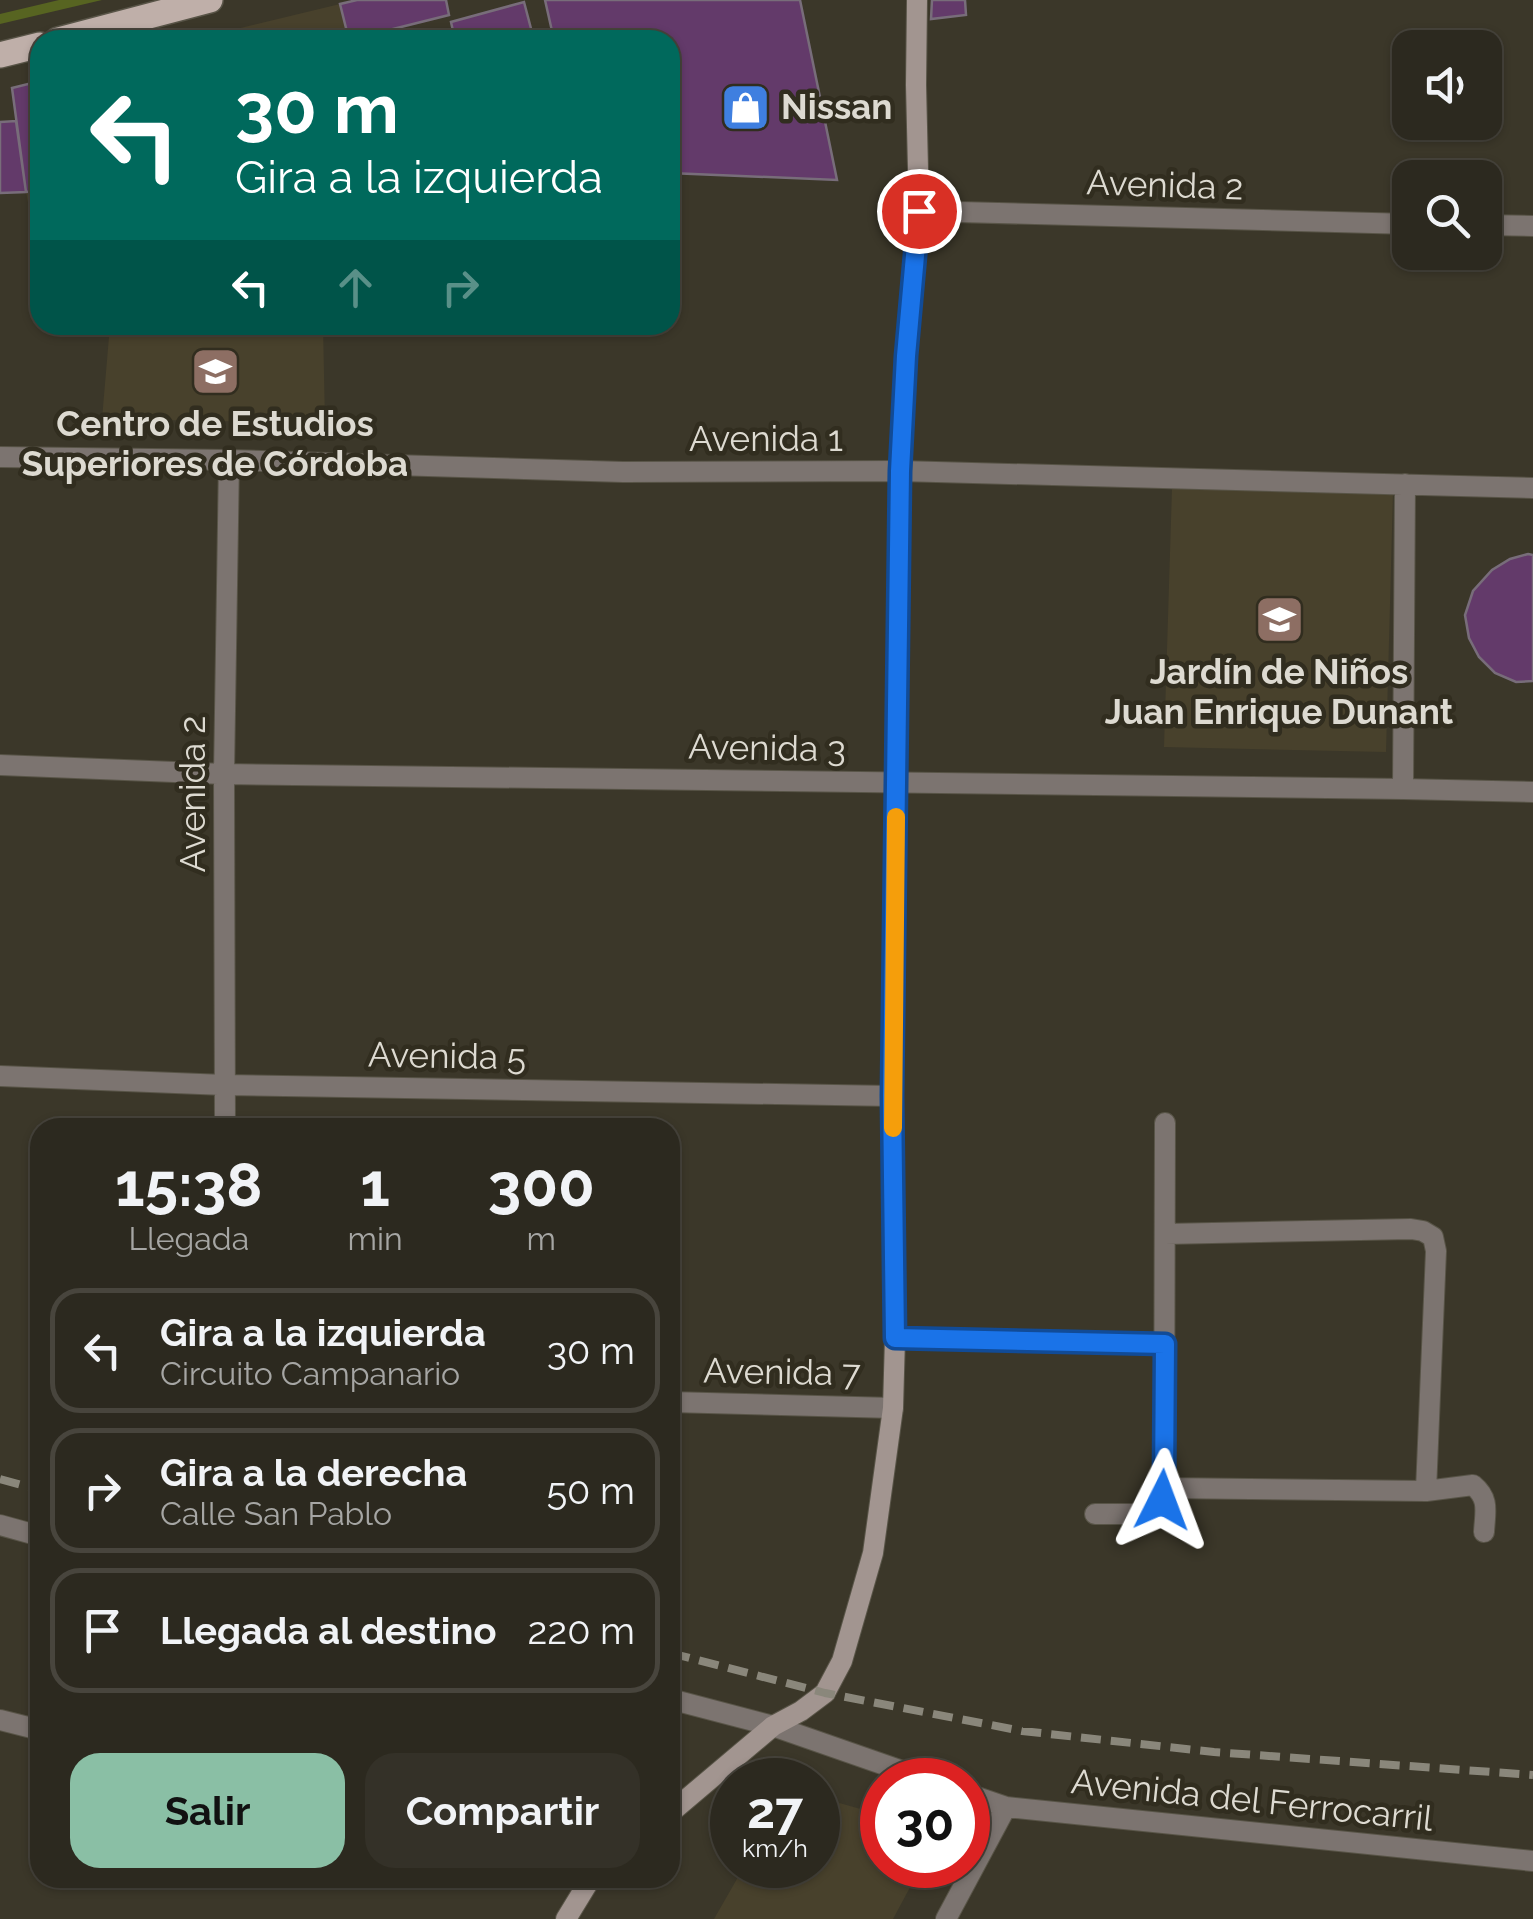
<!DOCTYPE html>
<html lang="es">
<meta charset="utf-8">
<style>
body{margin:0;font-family:Raleway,sans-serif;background:#343128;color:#f1f3f6;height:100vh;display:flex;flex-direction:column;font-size:38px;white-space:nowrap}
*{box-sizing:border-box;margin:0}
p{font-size:32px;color:#a6a6a4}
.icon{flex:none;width:55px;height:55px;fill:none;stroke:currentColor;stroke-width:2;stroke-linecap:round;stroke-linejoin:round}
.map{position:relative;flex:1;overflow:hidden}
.sheet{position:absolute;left:30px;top:1118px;width:650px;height:770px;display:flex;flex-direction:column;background:#2c291f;border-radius:30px;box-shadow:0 2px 8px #0004,0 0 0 2px #48453d}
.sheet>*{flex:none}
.top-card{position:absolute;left:30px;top:30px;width:650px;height:305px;border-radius:30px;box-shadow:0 2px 8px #0004,0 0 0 2px #48453d;background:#00695c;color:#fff;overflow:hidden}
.tools{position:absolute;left:1392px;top:30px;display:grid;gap:20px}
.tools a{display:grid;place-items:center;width:110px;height:110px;border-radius:20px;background:#2c291f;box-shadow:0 2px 8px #0004,0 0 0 2px #48453d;font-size:50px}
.speed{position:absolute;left:710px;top:1758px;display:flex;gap:20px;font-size:50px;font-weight:700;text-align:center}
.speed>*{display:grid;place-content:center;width:130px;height:130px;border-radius:50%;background:#2c291f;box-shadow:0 2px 8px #0004,0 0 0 2px #48453d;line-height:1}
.speed small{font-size:25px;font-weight:400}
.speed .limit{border:15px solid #d22;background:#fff;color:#111}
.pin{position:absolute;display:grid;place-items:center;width:85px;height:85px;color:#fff;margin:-42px;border:5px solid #fff;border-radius:50%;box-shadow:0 2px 10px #0007}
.me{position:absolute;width:110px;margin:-55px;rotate:3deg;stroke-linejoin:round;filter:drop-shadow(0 0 8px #0008)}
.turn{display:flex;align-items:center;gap:35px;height:210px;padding:0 40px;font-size:45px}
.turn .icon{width:130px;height:130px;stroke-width:2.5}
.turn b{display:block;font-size:70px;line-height:85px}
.lanes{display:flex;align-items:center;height:95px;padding:0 40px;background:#0003;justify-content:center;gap:50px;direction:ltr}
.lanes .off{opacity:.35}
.eta{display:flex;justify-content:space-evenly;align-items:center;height:170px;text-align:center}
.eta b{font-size:60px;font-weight:700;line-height:70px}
.action{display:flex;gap:20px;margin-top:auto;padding:20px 40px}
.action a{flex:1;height:115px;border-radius:30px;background:#8abfa5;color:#111;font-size:40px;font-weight:700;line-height:115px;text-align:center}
.action a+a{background:#343128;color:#f1f3f6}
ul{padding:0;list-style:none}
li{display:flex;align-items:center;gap:30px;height:125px;margin:0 20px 15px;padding:0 20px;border:5px solid #48453d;border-radius:30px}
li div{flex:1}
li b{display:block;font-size:38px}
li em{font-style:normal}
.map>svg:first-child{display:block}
.built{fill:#48412c}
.green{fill:#576421}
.building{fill:#633a6a;stroke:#786d7a;stroke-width:2.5}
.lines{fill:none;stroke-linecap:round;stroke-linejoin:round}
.street-casing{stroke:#585447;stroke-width:22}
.secondary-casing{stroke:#585447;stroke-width:22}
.primary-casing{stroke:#585447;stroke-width:28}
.street{stroke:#7c7470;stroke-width:20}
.secondary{stroke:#a29590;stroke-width:20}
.primary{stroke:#bfafa9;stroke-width:25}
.rail{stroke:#8a877b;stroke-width:8;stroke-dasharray:20 10;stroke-linecap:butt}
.route-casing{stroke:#114b97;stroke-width:25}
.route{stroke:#1a73e8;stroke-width:18}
.slow{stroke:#f59e0b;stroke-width:18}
.labels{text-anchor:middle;stroke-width:9;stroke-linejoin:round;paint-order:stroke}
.poi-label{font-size:35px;font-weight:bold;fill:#dddad1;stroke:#312d1f}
.street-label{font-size:35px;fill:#dddad1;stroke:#312d1f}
</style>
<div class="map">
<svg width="1533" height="1919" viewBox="0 0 1533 1919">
<rect width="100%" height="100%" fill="#3b3729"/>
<path class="built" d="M 340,4 L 349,40 L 199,40 L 199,38 Z
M 40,191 L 40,265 L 26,192 Z
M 110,325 L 323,325 L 325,423 L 102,419 Z
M 1172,488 L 1393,493 L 1386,752 L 1164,747 Z
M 818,1797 L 882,1815 L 882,1865 L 922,1865 L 893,1919 L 714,1919 L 745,1865 L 818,1865 Z"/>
<path class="green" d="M 59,0 L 102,0 L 0,24 L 0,14 Z"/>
<path class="building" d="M 357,0 L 446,0 L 449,15 L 349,40 L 340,4 Z
M 545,0 L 800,0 L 837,180 L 670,173 L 670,40 L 554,40 Z
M 932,0 L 965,0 L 966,15 L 931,19 Z
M 524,2 L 534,40 L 455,40 L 451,22 Z
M 347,32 L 349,40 L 314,40 Z
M 40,81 L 40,191 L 26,192 L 12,88 Z
M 16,121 L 26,192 L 0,193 L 0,122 Z
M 1528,554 L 1533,555 L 1533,681 L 1516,682 L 1495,673 L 1479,657 L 1469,638 L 1465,615 L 1473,591 L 1492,570 L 1510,559 Z"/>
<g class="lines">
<defs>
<path id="street" d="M 919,211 L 1410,224
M 1485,225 L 1533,226
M 0,457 L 229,460 L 623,472 L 900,471 L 1533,488
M 0,765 L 224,774 L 1403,789 L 1533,792
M 1403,789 L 1405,484
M 0,1076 L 225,1085 L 892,1096
M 225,1128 L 224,774 L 229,460
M 1165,1234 L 1411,1229 L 1423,1231 L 1433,1237 L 1436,1251 L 1426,1491
M 895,1338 L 1165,1343
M 670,1402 L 893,1408
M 1164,1488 L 1426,1491 L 1473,1485 C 1490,1499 1485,1512 1484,1532
M 1095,1514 L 1149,1514 C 1159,1508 1162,1500 1164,1488 L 1165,1123
M 0,1525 L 40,1536
M 670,1699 L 773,1726 L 928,1780
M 0,1720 L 40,1730
M 968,1794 L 1006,1807 L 1533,1861
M 946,1919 L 1006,1807"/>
<path id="secondary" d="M 670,1813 L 773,1726 L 801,1711 L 825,1693 L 842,1661 L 873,1553 L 893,1408 L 895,1338 L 892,1096 L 900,471 L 906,356 L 919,211 L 916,85 L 917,0
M 566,1919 L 591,1878"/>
<path id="primary" d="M 58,40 L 210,0
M 0,55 L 40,45"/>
</defs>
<use href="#street" class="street-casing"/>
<use href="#secondary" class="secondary-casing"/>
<use href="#primary" class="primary-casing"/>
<use href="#street" class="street"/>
<use href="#secondary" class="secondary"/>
<use href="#primary" class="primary"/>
<path class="rail" d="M 0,1479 L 40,1490
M 670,1653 L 825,1693 L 1022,1731 L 1214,1752 L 1533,1775"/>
</g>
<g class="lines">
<defs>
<path id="route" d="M 919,211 L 906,356 L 900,471 L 892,1096 L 895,1338 L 1165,1344 L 1164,1488 L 1162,1500"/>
</defs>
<use href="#route" class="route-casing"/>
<use href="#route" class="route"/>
<path class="slow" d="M 893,1128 L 896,817"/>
</g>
<defs>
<symbol id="shop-square" viewBox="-11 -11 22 22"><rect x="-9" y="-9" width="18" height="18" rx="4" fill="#3f7fe0" stroke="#312d1f"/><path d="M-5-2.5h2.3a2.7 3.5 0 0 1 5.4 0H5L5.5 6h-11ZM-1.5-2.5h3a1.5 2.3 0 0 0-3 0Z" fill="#fff"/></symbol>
<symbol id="school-square" viewBox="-11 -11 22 22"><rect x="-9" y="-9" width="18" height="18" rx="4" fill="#8d6e63" stroke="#312d1f"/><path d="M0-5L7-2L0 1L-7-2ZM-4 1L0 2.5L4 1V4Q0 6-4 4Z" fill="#fff"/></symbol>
</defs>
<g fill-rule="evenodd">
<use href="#shop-square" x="718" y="80" width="55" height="55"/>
<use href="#school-square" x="188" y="344" width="55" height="55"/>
<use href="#school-square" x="1252" y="592" width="55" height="55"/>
</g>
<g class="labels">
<g class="poi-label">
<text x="781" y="119" text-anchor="start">Nissan</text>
<text x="215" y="436">Centro de Estudios<tspan x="215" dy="40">Superiores de Córdoba</tspan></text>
<text x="1279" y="684">Jardín de Niños<tspan x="1279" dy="40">Juan Enrique Dunant</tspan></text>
</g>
<g class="street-label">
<text transform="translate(1165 185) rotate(2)" y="12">Avenida 2</text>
<text x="766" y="451">Avenida 1</text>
<text transform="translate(767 748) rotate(1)" y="12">Avenida 3</text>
<text transform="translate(193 794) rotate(-90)" y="12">Avenida 2</text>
<text transform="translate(447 1056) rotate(1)" y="12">Avenida 5</text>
<text transform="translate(782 1372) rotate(1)" y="12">Avenida 7</text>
<text transform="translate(1252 1800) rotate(6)" y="12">Avenida del Ferrocarril</text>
</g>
</g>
</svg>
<div class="tools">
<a><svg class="icon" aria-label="sound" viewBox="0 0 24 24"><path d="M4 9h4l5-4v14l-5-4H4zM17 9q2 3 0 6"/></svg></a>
<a><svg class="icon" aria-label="search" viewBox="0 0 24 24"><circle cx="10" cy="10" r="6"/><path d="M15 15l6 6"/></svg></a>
</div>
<div class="speed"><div>27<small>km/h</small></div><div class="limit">30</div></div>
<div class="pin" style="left:919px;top:211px;background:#d93025"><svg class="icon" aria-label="arrive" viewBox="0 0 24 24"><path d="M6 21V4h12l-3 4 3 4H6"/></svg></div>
<svg class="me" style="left:1162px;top:1500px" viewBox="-20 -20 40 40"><path d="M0-17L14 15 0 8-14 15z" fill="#1a73e8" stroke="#fff" stroke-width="4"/></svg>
<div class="top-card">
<div class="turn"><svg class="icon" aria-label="left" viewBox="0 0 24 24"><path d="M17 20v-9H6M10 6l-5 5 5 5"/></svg><div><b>30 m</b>Gira a la izquierda</div></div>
<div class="lanes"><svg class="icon" aria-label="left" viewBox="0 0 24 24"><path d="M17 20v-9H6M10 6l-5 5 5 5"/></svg><svg class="icon off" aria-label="ahead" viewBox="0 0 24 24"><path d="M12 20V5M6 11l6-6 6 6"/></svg><svg class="icon off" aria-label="right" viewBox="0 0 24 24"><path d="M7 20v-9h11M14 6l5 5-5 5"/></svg></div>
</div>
<section class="sheet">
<div class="eta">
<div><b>15:38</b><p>Llegada</p></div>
<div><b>1</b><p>min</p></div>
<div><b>300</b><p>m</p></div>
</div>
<ul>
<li><svg class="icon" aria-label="left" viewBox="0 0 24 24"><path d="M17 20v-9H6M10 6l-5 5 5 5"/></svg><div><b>Gira a la izquierda</b><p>Circuito Campanario</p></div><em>30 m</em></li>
<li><svg class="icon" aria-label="right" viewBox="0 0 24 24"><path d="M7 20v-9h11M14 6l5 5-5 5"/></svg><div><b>Gira a la derecha</b><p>Calle San Pablo</p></div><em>50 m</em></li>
<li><svg class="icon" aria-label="arrive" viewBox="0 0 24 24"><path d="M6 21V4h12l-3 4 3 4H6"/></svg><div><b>Llegada al destino</b></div><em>220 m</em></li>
</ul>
<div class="action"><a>Salir</a><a>Compartir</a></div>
</section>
</div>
